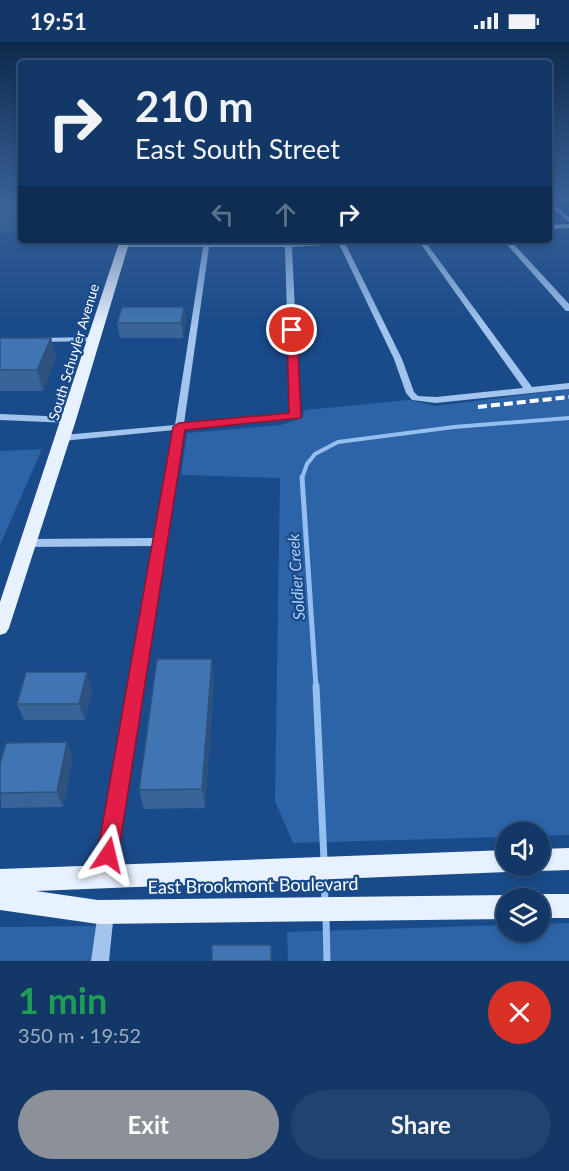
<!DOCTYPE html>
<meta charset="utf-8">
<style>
body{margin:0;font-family:Lato,sans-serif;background:#204370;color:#f1f3f6;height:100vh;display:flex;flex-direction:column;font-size:22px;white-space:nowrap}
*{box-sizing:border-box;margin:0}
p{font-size:20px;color:#9dacc0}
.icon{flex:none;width:33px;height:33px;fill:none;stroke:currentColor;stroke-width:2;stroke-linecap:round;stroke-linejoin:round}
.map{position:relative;height:919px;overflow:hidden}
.drawer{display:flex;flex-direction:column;background:#133867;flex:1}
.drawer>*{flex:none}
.top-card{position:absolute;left:18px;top:18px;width:534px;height:183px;border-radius:6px;box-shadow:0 3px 9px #0003,0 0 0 2px #32527b;background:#133867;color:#f1f3f6;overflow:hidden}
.fabs{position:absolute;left:496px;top:780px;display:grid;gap:12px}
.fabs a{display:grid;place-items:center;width:54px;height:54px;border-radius:50%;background:#133867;box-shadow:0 3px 9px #0003,0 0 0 2px #32527b;font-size:30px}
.pin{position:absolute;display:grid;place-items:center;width:51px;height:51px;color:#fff;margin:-26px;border:3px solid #fff;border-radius:50%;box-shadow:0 2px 6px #0007}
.me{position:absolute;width:66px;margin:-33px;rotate:10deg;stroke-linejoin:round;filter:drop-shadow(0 0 4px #0008)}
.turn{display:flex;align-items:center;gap:21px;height:126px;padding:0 18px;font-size:27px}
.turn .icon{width:78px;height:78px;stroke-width:2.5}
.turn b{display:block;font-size:42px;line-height:51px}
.lanes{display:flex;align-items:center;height:57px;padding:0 18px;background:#0003;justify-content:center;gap:30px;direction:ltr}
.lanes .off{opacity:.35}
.round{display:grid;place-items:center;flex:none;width:63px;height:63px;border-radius:32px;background:#204370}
.head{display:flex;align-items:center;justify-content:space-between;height:102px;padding:0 18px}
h1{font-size:36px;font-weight:700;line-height:45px;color:#1e9e55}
.button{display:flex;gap:12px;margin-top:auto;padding:12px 18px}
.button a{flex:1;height:69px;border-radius:36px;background:#8c9099;color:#fff;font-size:24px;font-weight:700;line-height:69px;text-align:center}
.button a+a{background:#204370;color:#f1f3f6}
.status{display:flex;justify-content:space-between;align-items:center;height:42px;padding:0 30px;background:#133867;direction:ltr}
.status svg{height:16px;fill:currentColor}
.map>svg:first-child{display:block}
.green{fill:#2c64a7}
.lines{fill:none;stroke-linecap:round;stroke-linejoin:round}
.stream-far2{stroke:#94bff0;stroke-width:4}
.stream-far1{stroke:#94bff0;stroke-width:5}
.stream{stroke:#94bff0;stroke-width:7}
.minor{fill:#a2c4ed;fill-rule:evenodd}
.major{fill:#e8f1ff;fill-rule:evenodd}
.rail{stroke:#fff;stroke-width:4;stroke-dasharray:9 4;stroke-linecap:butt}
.wall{fill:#386499}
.shaded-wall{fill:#2e517d}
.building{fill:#4174b2;stroke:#2e517d;stroke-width:1.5}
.route{fill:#e11d48;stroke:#92132f;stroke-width:1.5}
.labels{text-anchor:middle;stroke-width:4.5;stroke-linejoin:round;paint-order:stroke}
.far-street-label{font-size:14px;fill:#fff;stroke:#194a89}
.water-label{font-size:16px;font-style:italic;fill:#adcef5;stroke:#194a89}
.near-street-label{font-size:18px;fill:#fff;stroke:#194a89}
</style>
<div class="status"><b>19:51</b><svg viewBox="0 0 49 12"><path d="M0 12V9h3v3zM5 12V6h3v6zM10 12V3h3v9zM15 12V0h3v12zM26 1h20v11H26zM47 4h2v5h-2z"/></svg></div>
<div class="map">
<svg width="569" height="919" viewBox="0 0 569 919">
<rect width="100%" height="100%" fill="#194a89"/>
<path class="green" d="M 569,347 L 569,793 L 540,794 L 540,790 L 507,790 L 507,795 L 293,801 L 275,759 L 280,436 L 181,433 L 187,391 L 281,383 L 302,376 L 305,368 L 409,358 L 436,364 Z
M 42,407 L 0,503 L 0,409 Z
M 569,881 L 569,919 L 288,919 L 287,890 L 507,883 L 507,890 L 540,890 L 540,882 Z
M 98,884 L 93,919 L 0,919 L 0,885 Z"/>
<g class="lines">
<path class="stream-far2" d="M 302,436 L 307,422 L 315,412 L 338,400 L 454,385 L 569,376"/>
<path class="stream-far1" d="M 302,435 L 316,645"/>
<path class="stream" d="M 316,644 L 324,818
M 324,833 L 325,860
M 326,875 L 327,919"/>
<path class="minor" d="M 549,158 L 569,175 L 569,180 L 549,163 Z
M 569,182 L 569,186 L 549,187 L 549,183 Z
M 204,198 L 210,198 L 210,201 L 285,201 L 285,198 L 291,198 L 291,201 L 369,198 L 366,200 L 345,201 L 402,317 L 414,350 L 418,354 L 436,355 L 523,346 L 418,198 L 424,198 L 532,345 L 569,341 L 569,347 L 436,361 L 412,358 L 406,351 L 394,317 L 339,202 L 292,205 L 300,374 L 295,377 L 183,387 L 112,835 L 110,841 L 104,843 L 98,841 L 96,835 L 154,504 L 28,505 L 24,504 L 22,501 L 24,498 L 28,497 L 155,496 L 174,388 L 63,399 L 58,396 L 63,393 L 175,383 L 203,205 L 124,205 L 121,203 L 124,201 L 203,201 ZM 209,205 L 285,205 L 290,372 L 184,382 Z
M 503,198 L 510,198 L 569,262 L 569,269 L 566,269 Z
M 94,295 L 98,297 L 97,299 L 37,300 L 33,298 L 37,296 Z
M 0,372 L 69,375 L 74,378 L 69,381 L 0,378 Z
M 106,862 L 112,864 L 114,870 L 109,919 L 91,919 L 98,870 L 100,864 Z"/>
<path class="major" d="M 120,198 L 130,198 L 76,378 L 9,586 L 6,591 L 0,593 L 0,560 Z
M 569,806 L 569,828 L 540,829 L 532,826 L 531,824 L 540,824 L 540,807 Z
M 507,808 L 507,824 L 517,824 L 515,827 L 507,830 L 36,849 L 98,858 L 507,853 L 515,856 L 507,856 L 507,877 L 98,882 L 0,868 L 0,827 Z
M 540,852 L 569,852 L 569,876 L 540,876 L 540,856 L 531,856 Z"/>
<path class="rail" d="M 478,365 L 569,355"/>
</g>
<path class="wall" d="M 0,156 L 21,156 L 21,189 L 0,189 Z
M 564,156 L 569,156 L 569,161 Z
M 184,265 L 186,280 L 183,296 L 120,296 L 117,281 Z
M 0,296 L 51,296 L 56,316 L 43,349 L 0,349 Z
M 214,638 L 205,766 L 144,767 L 139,748 Z
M 92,646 L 85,678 L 24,678 L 17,662 Z
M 73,715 L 63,765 L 1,766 L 0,722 Z"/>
<path class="shaded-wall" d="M 184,265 L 186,280 L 183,296 L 181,281 Z
M 51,296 L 56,316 L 43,349 L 37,328 Z
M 212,617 L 214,638 L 205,766 L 202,747 Z
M 87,630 L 92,646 L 85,678 L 79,662 Z
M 67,700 L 73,715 L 63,765 L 57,750 Z"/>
<path class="building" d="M 0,156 L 21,156 L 21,171 L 0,171 Z
M 122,265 L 184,265 L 181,281 L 117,281 Z
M 0,296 L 51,296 L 37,328 L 0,328 Z
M 157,617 L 212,617 L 202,747 L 139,748 Z
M 26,630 L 87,630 L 79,662 L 17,662 Z
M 67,700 L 57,750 L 0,751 L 0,722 L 6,701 Z
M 212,903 L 271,903 L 271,919 L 212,919 Z"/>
<linearGradient id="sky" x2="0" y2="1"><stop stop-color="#0e294b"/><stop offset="0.55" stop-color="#386097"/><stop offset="1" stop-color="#386097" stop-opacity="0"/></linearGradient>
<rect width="569" height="285" fill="url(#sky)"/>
<path class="route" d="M 292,285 L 297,288 L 301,374 L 300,376 L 185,388 L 118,813 L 115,820 L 108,823 L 100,820 L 97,813 L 173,385 L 179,381 L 289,371 L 287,288 Z"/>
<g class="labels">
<g class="far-street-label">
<text transform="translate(74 310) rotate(-73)" y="5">South Schuyler Avenue</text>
</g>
<g class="water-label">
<text transform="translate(296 535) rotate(-94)" y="6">Soldier Creek</text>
</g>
<g class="near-street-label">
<text transform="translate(253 844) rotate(-1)" y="6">East Brookmont Boulevard</text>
</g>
</g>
</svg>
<div class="fabs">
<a><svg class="icon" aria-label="sound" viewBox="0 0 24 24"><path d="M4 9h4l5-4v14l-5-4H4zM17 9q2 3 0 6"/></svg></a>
<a><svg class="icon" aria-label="layers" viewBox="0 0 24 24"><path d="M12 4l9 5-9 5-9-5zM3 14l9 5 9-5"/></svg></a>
</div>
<div class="pin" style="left:292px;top:288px;background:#d93025"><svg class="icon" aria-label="arrive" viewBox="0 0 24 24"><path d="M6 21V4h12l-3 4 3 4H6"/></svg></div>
<svg class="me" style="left:108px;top:813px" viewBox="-20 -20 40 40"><path d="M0-17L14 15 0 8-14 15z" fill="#e11d48" stroke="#fff" stroke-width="4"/></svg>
<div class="top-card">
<div class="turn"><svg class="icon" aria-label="right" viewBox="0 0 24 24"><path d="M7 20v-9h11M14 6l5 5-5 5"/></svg><div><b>210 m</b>East South Street</div></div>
<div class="lanes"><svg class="icon off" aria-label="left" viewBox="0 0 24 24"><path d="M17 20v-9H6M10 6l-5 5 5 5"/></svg><svg class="icon off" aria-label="ahead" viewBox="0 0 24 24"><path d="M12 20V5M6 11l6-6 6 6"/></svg><svg class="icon" aria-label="right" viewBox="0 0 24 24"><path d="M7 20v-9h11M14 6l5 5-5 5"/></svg></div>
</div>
</div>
<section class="drawer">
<div class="head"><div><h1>1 min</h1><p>350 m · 19:52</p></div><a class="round" style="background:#d93025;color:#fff"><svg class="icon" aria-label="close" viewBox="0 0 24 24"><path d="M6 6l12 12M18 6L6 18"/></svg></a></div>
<div class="button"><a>Exit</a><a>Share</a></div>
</section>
